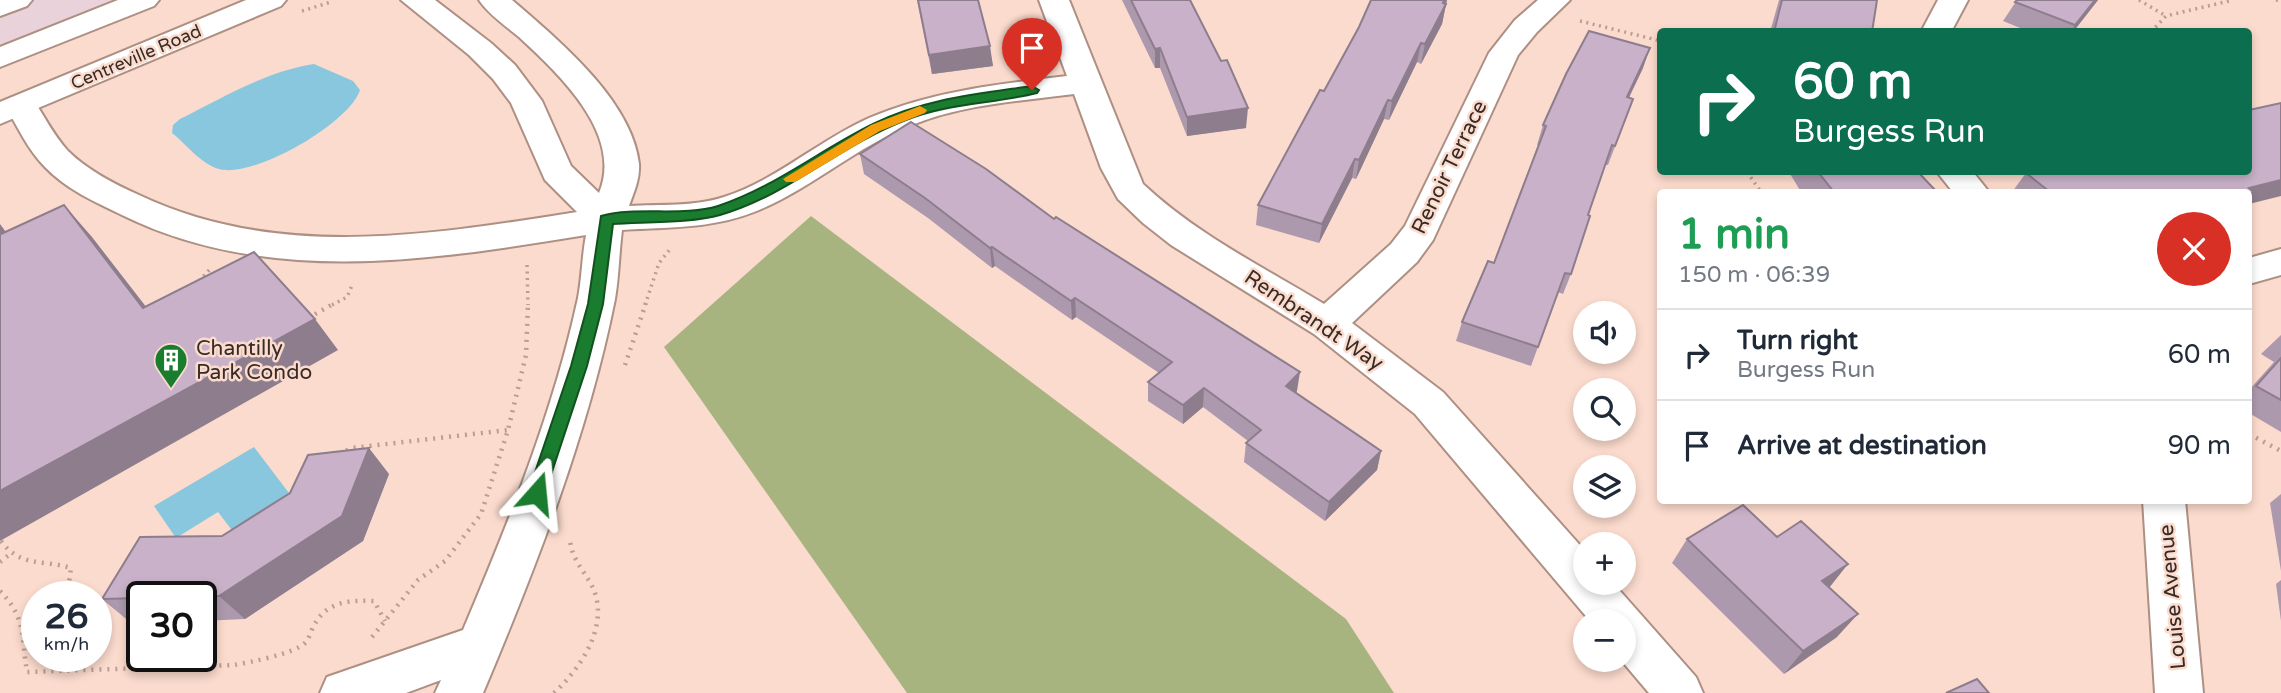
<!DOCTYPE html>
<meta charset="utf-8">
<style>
body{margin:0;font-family:"Varela Round",sans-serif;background:#f2f2f3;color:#1f2937;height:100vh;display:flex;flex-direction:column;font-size:26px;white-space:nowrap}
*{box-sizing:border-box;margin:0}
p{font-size:23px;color:#747a83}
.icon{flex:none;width:38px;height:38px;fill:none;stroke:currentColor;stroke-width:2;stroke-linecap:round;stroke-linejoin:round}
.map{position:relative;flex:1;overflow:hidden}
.sheet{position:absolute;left:1657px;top:189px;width:595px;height:315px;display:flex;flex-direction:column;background:#fff;border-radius:7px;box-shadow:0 4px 10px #0003}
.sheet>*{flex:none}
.guide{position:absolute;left:1657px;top:28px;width:595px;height:147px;border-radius:7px;box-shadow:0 4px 10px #0003;background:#0b6e4f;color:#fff;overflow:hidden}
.controls{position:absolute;left:1573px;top:301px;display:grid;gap:14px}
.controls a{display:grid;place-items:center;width:63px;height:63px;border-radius:50%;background:#fff;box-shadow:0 4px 10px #0003;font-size:35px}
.speed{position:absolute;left:21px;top:581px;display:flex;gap:14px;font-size:35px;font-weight:700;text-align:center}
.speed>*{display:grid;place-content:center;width:91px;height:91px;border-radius:50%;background:#fff;box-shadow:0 4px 10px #0003;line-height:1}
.speed small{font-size:18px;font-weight:400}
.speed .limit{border:4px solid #111;border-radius:10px;background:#fff;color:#111}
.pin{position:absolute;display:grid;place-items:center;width:60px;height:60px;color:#fff;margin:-72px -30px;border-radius:50% 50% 50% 0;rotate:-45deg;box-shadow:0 0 7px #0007}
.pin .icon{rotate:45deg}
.me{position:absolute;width:77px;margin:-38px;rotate:18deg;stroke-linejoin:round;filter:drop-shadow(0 0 5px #0008)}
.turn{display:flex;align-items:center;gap:24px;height:147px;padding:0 21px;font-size:32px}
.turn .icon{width:91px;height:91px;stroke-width:2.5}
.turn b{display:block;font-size:49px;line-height:60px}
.round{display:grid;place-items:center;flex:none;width:74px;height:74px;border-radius:37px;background:#f2f2f3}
.head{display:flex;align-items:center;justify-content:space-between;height:119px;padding:0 21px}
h1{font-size:42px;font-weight:700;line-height:52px;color:#1e9e55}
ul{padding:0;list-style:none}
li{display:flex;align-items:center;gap:21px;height:91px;padding:0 21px;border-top:2px solid #e0e1e3}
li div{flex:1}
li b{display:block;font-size:26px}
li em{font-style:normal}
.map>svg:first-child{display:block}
.commercial{fill:#ead2db}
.forest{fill:#a8b480}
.water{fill:#89c7de}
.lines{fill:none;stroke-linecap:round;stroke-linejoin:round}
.minor-casing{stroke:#ad9083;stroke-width:4}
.major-casing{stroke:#ad9083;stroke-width:4}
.path-far1{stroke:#b89e93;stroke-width:3.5;stroke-dasharray:2 4.5;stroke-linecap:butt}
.path{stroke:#b89e93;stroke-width:4.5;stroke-dasharray:2 6;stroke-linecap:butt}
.minor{fill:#fff;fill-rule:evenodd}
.major{fill:#fff;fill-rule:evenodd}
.wall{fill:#ad99ad}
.shaded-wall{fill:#8d7d8d}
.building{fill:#c9b2c9;stroke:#8d7d8d;stroke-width:2}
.route{fill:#1a7c2e;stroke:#11511e;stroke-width:2}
.slow{fill:#f59e0b}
.labels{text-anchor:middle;stroke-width:5;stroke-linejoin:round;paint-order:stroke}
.far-street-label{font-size:18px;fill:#372b25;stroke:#fbdbcd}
.street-label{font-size:21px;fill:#372b25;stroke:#fbdbcd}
.poi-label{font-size:21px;fill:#372b25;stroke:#fbdbcd;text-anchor:start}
</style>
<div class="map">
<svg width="2281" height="693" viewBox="0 0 2281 693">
<rect width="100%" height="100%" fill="#fbdbcd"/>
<path class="commercial" d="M 0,0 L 150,0 L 0,60 Z"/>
<path class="forest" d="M 811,216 L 1346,619 L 1394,693 L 907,693 L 664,347 Z"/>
<path class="water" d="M 314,64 L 353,81 L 360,90 C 350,123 253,179 219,169 C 201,164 187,145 172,133 L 173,125 L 180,119 C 222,98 267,71 314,64 Z
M 254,447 L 292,497 L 234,533 L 218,512 L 176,538 L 154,506 Z"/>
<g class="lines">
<defs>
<path id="minor" d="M 0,0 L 32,0 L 27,6 L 0,16 Z
M 401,0 L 435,0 L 491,43 L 515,65 L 542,101 L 571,166 L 599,193 C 624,134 558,73 519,37 C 506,26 489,15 479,0 L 512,0 C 557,39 632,100 639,164 C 640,179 634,192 629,206 C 660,204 694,207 724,197 C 777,180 819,140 869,118 C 932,91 1000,84 1067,76 L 1039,0 L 1069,0 L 1143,184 C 1196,234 1263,267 1324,304 L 1391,244 L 1405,226 L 1489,53 L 1515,20 L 1538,0 L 1570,0 L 1537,32 L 1518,55 L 1433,240 L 1417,262 L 1352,323 L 1443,392 L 1586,552 L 1586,583 L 1613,583 L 1696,677 L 1703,693 L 1649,693 L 1621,660 L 1624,660 L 1624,621 L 1590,621 L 1415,414 L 1314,334 L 1171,245 L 1143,223 L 1118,199 L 1101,168 L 1074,94 C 1020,101 963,104 912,125 C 855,147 810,190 754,212 C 711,229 667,227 622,230 C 619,253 619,276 615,299 C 588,434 536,567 483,693 L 435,693 L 441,680 L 406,693 L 320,693 L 327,677 L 463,630 C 508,524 554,410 578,298 C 582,277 582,256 586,235 C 432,260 268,287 122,215 C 95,202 66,189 45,167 C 28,150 17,126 5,105 L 10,98 L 21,95 L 32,98 C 44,115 53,135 68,151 C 87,170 114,184 139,195 C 278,261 431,235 577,212 L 545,180 L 511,103 L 493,79 L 469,55 Z
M 1938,0 L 1968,0 L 1951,32 L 1921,32 Z
M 1937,172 L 1973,172 L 1989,192 L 1953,192 Z
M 2281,249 L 2281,275 L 2249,284 L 2249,258 Z
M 2143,500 L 2185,500 L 2203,693 L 2155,693 Z"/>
<path id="major" d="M 118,0 L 159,0 L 154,6 L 0,67 L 0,47 Z
M 246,0 L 286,0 L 281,6 L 0,124 L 0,102 Z"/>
</defs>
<use href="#minor" class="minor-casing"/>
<use href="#major" class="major-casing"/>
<path class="path-far1" d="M 2139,0 L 2166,16
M 2276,0 L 2281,1
M 302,11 L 331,2
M 1580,21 L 1661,41
M 2151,32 L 2166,16 L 2233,0
M 1747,172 L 1761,192
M 527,265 L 528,305
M 199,281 L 212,267
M 332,305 L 347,297 L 353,283
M 645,305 L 659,263 L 671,248"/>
<path class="path" d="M 308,318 L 335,303
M 625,365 L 646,303
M 2249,434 L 2281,451
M 339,454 L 352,448 L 508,430
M 1,541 C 21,568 42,559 71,568 L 67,597
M 0,562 L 9,555
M 0,591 C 27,619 21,637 27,672 L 234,665 C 250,662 295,654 306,642 C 310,637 312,627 316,622 C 329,601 351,600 374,601 L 385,621
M 372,637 L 418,580 L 445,561 L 481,514 L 508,430 L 526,355 L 528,303
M 61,672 L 65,656
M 554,693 C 581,668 611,624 592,586 C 583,569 570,557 570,537"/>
<use href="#minor" class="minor"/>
<use href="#major" class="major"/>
</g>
<path class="wall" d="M 917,0 L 978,0 L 993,66 L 932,74 Z
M 1122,0 L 1190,0 L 1246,128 L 1187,136 L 1160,68 L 1155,68 Z
M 1371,0 L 1447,0 L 1442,24 L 1421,64 L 1417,62 L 1389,120 L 1384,119 L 1356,179 L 1352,178 L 1319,243 L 1256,225 L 1258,205 L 1324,91 L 1359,27 Z
M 1779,0 L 1877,0 L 1872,32 L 1770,32 Z
M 2017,0 L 2098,0 L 2073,32 L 2030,32 L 2003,21 Z
M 1643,68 L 1629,98 L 1633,99 L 1608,165 L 1605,165 L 1588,215 L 1571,274 L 1563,294 L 1558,292 L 1531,366 L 1456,341 L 1462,322 L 1494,263 L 1538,145 L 1537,145 L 1543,125 Z
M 860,154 L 1054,219 L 1297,391 L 1296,393 L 1381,451 L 1377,470 L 1325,521 L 1244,462 L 1246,443 L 1248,441 L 1203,407 L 1183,424 L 1148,401 L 1148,382 L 1159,373 L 1076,317 L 1072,320 L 995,266 L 992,268 L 928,218 L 864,174 Z
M 1789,172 L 1918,172 L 1937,192 L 1801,192 Z
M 2026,173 L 2249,192 L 2012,192 Z
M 2281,335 L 2281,432 L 2249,413 L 2249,390 L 2274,362 L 2261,354 Z
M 389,474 L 363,541 L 245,619 L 201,621 L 201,597 L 142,597 L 142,622 L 131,623 L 102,599 L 222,536 Z
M 2281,494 L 2281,571 L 2270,503 Z
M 1687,539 L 1829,587 L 1837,637 L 1784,674 L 1672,563 Z
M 2281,580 L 2281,621 L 2276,584 Z"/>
<path class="shaded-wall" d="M 1444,0 L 1447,0 L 1445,7 L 1446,4 L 1442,24 L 1421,64 L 1425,44 Z
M 2095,0 L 2098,0 L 2073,32 L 2070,32 Z
M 1421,43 L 1417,62 L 1389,120 L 1392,101 Z
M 990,46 L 993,66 L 932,74 L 929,55 Z
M 1160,48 L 1160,68 L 1155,68 L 1155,49 Z
M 1650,48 L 1643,68 L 1619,117 L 1627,97 Z
M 1388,100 L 1384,119 L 1356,179 L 1359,160 Z
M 1248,108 L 1246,128 L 1187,136 L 1187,117 Z
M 1355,159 L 1352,178 L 1319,243 L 1322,224 Z
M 2281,180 L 2281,196 L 2249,204 L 2249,188 Z
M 64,205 L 92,237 L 171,339 L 143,308 Z
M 0,224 L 31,266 L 0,233 Z
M 992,247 L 995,266 L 992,268 L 990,248 Z
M 1075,298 L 1076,317 L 1072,320 L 1071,301 Z
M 315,319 L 338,350 L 0,541 L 0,491 Z
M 1300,372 L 1297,391 L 1283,405 L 1286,386 Z
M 1204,388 L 1203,407 L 1183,424 L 1183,405 Z
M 369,448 L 389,474 L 363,541 L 245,619 L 219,596 Z
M 1381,451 L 1377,470 L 1325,521 L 1329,502 Z
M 1848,564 L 1829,588 L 1822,581 Z
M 1858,614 L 1837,637 L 1784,674 L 1803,651 Z"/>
<path class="building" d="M 918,0 L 978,0 L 990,46 L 929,55 Z
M 1131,0 L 1190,0 L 1221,61 L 1227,60 L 1248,108 L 1187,117 L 1160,48 L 1155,49 Z
M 1371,0 L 1444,0 L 1443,3 L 1446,4 L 1425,44 L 1421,43 L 1392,101 L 1388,100 L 1359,160 L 1355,159 L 1322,224 L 1258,205 L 1320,90 L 1324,91 L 1359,27 Z
M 1782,0 L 1877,0 L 1872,32 L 1774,32 Z
M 2017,0 L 2095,0 L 2075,25 L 2015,2 Z
M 1589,31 L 1650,48 L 1627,97 L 1633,99 L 1615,146 L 1612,145 L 1588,215 L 1590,216 L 1571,274 L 1565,273 L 1538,347 L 1462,322 L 1488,261 L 1494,263 L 1546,126 L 1543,125 L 1566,74 Z
M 2281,103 L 2281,180 L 2249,188 L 2254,192 L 2249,194 L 2249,192 L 2050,192 L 2026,173 L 2031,172 L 2249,172 L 2249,110 Z
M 911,122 L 986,169 L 1054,219 L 1056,217 L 1300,372 L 1286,386 L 1381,451 L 1329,502 L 1246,443 L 1261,430 L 1204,388 L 1183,405 L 1148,382 L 1172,362 L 1075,298 L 1071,301 L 992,247 L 990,248 L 925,198 L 860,154 Z
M 1810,172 L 1918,172 L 1937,192 L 1834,192 L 1818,172 L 1811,173 Z
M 64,205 L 143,308 L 254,252 L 315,319 L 0,491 L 0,233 L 1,234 Z
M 2281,358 L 2281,400 L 2256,386 Z
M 369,448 L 342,516 L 219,596 L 142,597 L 142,598 L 102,599 L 140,537 L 222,536 L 290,493 L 308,455 Z
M 1743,505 L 1777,537 L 1801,521 L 1848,564 L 1822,581 L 1858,614 L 1803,651 L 1687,539 Z
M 1977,679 L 1989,693 L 1946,693 Z"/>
<path class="route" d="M 1032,86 L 1039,90 L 1037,93 C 993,104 948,103 906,120 C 840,145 789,195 720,215 C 694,223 642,222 613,224 L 603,304 L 587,366 L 545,493 L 543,498 L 537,501 L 531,498 L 528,493 L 571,366 L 588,304 L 601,216 C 637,206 683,217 718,206 C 775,187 820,150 873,124 C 923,99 977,94 1032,86 Z"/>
<path class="slow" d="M 920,106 L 927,110 L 925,113 L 880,131 L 795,182 L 786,182 L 783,179 L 871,125 Z"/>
<defs>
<symbol id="building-pin" viewBox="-11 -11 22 30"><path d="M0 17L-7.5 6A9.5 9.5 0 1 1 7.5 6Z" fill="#1a7c2e" stroke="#fbdbcd"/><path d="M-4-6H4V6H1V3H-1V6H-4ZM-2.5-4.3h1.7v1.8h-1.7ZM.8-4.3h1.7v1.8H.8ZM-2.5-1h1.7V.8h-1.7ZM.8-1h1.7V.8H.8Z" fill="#fff"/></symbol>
</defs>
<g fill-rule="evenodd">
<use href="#building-pin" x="152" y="341" width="38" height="52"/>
</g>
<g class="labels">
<g class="far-street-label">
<text transform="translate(136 57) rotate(-23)" y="6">Centreville Road</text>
</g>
<g class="street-label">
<text transform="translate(1449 167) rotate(-64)" y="7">Renoir Terrace</text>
<text transform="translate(1314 320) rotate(34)" y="7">Rembrandt Way</text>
<text transform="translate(2172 597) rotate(-95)" y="7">Louise Avenue</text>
</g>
<g class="poi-label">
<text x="196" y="355">Chantilly<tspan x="196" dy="24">Park Condo</tspan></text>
</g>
</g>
</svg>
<div class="controls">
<a><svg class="icon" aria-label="sound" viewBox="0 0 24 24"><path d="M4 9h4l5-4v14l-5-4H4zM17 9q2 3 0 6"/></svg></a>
<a><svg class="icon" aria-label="search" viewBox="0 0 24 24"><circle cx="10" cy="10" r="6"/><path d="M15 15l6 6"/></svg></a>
<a><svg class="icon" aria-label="layers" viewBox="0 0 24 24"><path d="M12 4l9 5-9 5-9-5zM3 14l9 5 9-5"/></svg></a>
<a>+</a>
<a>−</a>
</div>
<div class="speed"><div>26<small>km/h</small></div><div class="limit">30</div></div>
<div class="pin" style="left:1032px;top:90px;background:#d93025"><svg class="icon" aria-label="arrive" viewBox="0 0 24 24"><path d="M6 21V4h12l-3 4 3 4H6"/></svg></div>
<svg class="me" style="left:537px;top:493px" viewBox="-20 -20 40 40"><path d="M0-17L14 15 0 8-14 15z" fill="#1a7c2e" stroke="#fff" stroke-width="4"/></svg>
<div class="guide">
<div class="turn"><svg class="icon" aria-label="right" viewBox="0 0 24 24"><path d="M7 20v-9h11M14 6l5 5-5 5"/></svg><div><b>60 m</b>Burgess Run</div></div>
</div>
<section class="sheet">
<div class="head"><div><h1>1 min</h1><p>150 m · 06:39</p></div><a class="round" style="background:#d93025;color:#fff"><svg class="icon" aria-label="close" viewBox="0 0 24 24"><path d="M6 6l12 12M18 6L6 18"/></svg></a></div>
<ul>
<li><svg class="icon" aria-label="right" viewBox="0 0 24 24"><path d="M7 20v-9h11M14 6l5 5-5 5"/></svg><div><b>Turn right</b><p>Burgess Run</p></div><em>60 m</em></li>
<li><svg class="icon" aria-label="arrive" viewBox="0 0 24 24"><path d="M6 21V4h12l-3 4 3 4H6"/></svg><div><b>Arrive at destination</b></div><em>90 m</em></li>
</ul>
</section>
</div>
